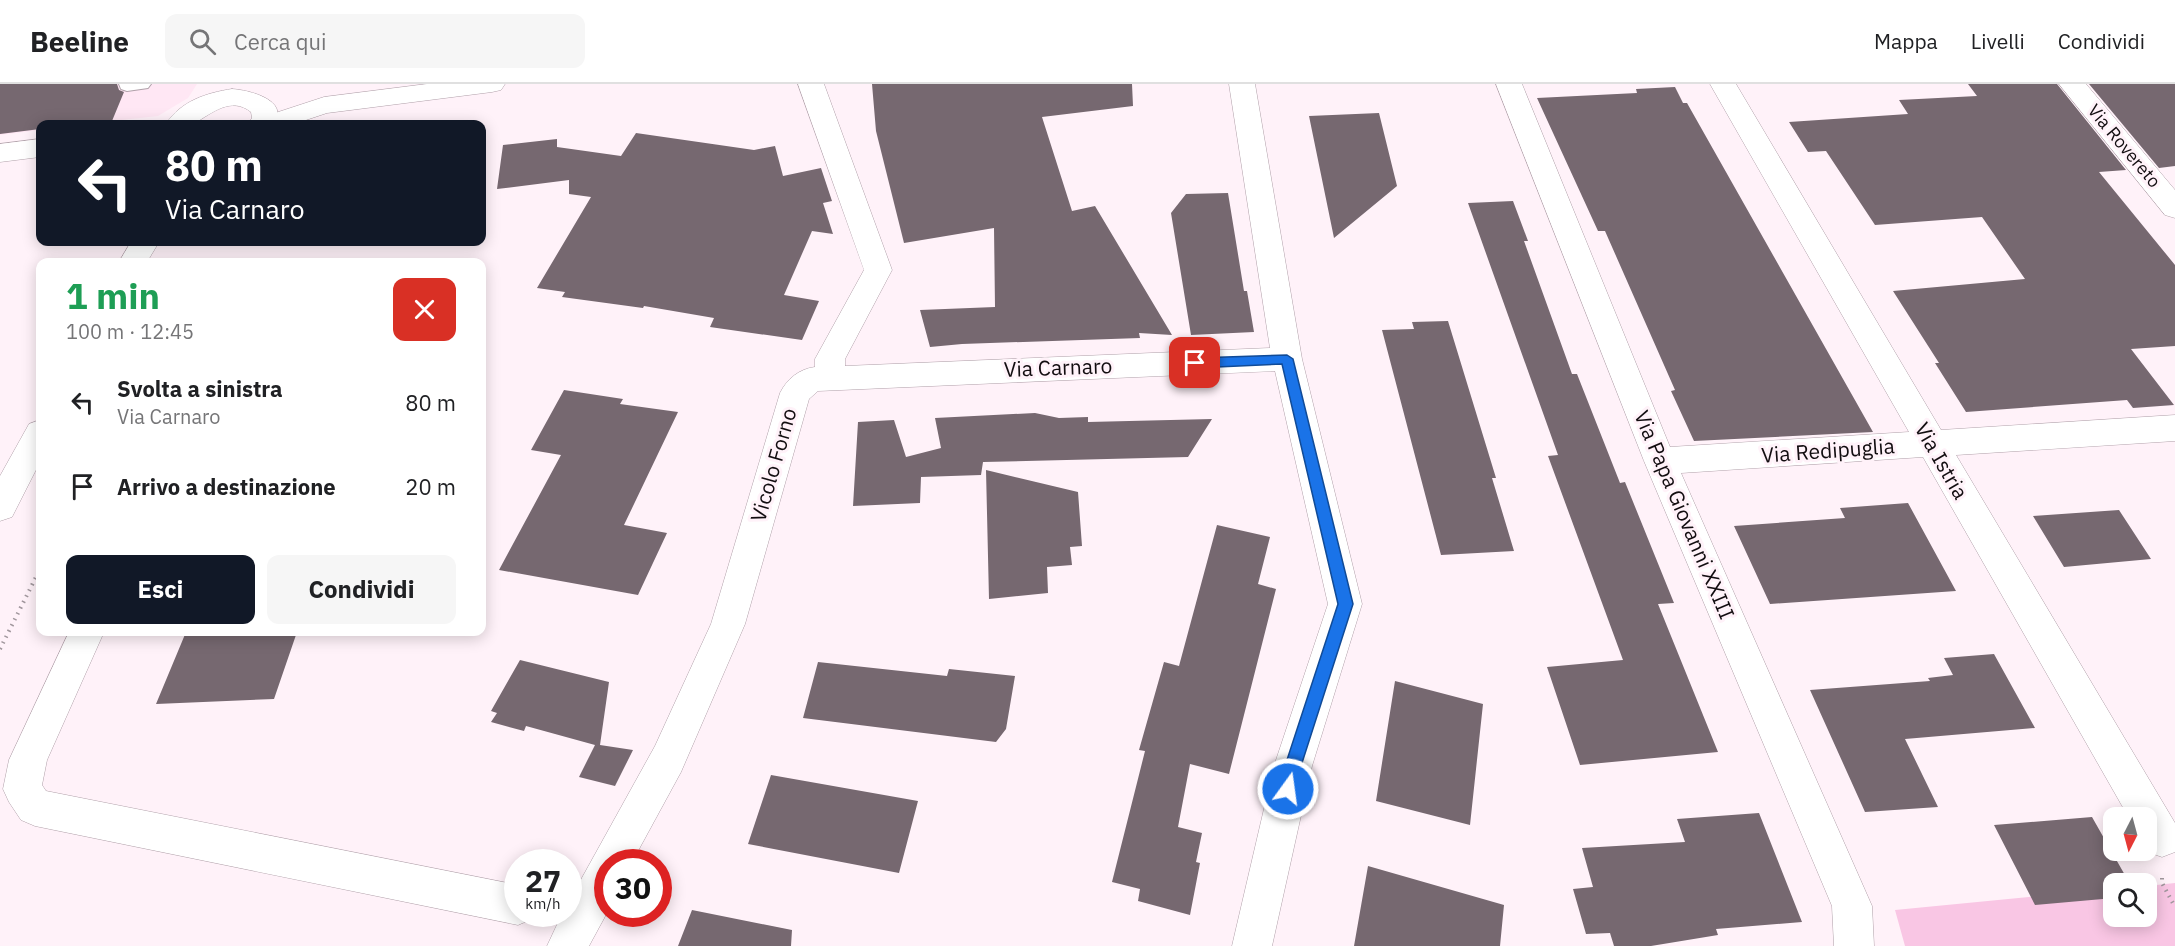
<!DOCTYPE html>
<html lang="it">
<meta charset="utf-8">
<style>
body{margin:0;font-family:"IBM Plex Sans",sans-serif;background:#f6f6f6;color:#202124;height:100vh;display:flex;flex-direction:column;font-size:22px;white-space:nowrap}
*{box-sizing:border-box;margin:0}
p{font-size:20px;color:#757577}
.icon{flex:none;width:33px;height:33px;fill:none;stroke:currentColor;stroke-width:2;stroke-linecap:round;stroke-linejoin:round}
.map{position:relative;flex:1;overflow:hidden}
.drawer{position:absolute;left:36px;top:174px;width:450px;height:378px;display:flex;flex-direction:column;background:#fff;border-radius:12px;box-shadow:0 3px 15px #0003}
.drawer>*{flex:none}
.hud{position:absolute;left:36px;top:36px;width:450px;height:126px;border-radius:12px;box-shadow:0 3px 15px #0003;background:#111827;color:#fff;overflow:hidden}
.needle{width:39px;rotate:186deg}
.fabs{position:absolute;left:2103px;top:723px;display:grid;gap:12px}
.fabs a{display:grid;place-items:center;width:54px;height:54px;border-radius:12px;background:#fff;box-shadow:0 3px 15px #0003;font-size:30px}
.speed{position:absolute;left:504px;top:765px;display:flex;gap:12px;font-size:30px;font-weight:700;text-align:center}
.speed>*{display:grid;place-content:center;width:78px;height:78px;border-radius:50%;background:#fff;box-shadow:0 3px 15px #0003;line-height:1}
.speed small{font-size:15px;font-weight:400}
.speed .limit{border:9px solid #d22;background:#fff;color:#111}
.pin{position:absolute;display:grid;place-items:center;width:51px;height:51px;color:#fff;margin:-26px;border-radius:12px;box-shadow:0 3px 9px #0006}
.me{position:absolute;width:66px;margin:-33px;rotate:14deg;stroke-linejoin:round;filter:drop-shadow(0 0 4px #0008)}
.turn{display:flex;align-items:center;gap:21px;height:126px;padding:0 30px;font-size:27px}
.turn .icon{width:78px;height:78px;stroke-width:2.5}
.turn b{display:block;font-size:42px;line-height:51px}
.round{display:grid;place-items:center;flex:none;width:63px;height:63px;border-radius:12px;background:#f6f6f6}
.overview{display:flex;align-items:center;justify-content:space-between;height:102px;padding:0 30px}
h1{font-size:36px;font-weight:700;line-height:45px;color:#1e9e55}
.action{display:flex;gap:12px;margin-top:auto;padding:12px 30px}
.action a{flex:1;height:69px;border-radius:12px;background:#111827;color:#fff;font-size:24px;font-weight:700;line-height:69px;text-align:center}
.action a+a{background:#f6f6f6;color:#202124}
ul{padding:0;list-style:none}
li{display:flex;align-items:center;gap:18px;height:84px;padding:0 30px}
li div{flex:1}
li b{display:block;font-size:22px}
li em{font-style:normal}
header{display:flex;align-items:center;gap:36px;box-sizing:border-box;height:84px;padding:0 30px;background:#fff;border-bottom:2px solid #e0e0e0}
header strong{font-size:28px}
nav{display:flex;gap:33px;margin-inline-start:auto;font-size:21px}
.search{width:420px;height:54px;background:#f6f6f6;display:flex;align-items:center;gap:15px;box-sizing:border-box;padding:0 21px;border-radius:12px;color:#757577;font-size:22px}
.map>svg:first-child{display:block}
.built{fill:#ffe7f4}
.green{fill:#f9c6e4}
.building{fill:#766870}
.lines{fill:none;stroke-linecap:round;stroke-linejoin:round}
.lane-casing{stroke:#b0a0a9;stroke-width:2}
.street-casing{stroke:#b0a0a9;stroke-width:1}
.secondary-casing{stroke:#b0a0a9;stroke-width:1}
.path{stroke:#a1979d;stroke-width:4;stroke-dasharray:1.5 5;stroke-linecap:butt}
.lane{fill:#fff;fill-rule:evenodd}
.street{fill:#fff;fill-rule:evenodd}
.secondary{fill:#fff;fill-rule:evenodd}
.route{fill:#1a73e8;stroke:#114b97;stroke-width:1.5}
.labels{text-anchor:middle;stroke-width:6;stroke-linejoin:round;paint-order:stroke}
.far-street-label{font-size:18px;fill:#120d10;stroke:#fff2f9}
.street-label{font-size:21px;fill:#120d10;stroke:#fff2f9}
</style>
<header>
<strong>Beeline</strong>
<div class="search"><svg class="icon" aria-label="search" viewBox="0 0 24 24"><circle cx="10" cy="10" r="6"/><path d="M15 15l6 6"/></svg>Cerca qui</div>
<nav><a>Mappa</a><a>Livelli</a><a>Condividi</a></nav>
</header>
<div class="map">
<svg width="2175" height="862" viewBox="0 0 2175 862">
<rect width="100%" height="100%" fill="#fff2f9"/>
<path class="built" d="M 0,0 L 197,0 L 188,14 L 158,32 L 85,40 L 40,40 L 40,46 L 0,51 Z"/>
<path class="green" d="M 2175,799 L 2175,862 L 1905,862 L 1895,826 L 2113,805 L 2114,832 L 2146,832 L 2147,802 Z"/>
<path class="building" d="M 0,0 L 117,0 L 119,6 L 124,8 L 112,37 L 83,40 L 40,40 L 40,45 L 0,50 Z
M 872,0 L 1132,0 L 1133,22 L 1042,33 L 1072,127 L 1095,122 L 1172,251 L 1139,249 L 1140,254 L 962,260 L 930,263 L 920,226 L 995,223 L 994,144 L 904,159 L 876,47 Z
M 1968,0 L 2057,0 L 2126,86 L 2099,88 L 2175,181 L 2175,262 L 2131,265 L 2174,321 L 2133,324 L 2127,316 L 1966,328 L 1935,279 L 1939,279 L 1893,207 L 2025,195 L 1982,133 L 1875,141 L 1826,67 L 1808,68 L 1789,38 L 1908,30 L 1899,16 L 1977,12 Z
M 2089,0 L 2175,0 L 2175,82 L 2159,84 Z
M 1675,3 L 1683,19 L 1687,19 L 1873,348 L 1694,357 L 1671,307 L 1675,306 L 1605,147 L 1598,147 L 1537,14 L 1637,9 L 1636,5 Z
M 1379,29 L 1397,102 L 1334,154 L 1309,32 Z
M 636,49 L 754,66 L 775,62 L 783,92 L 821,84 L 832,117 L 823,119 L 833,150 L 812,147 L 784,211 L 819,217 L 802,256 L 710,243 L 714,234 L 644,222 L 643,224 L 562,213 L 565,208 L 537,204 L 591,113 L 569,110 L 569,96 L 497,105 L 503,61 L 557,55 L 557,63 L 621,72 Z
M 1228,109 L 1244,207 L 1247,207 L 1254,248 L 1191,251 L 1171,129 L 1186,110 Z
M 1513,117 L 1528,157 L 1524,157 L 1572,290 L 1577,290 L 1620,399 L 1625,398 L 1674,519 L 1658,520 L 1718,668 L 1580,681 L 1547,583 L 1623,576 L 1548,372 L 1558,371 L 1468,119 Z
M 1448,237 L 1496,394 L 1492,394 L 1514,467 L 1441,471 L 1382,246 L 1414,245 L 1412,238 Z
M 564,306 L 623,315 L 620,320 L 678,328 L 624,441 L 667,449 L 638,511 L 499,486 L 561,371 L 531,366 Z
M 1035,329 L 1059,334 L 1088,333 L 1088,338 L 1212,335 L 1188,373 L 983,378 L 981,391 L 921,393 L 920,419 L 853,422 L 858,338 L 894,336 L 906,373 L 941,364 L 935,334 Z
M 986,386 L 1078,408 L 1082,462 L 1070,463 L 1072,481 L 1047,483 L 1048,509 L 989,515 Z
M 1908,419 L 1956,507 L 1770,520 L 1734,442 L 1845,434 L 1840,424 Z
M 2119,426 L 2151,475 L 2064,483 L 2033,432 Z
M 1217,441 L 1270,453 L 1258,500 L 1276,505 L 1229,690 L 1190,680 L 1178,743 L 1202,749 L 1196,778 L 1200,779 L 1190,831 L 1138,817 L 1140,805 L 1112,798 L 1145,667 L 1139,666 L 1164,578 L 1179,582 Z
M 186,548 L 297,548 L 274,615 L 156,620 Z
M 1994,570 L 2035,644 L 1905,655 L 1938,723 L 1865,728 L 1810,606 L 1930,597 L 1928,594 L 1953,591 L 1944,574 Z
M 520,576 L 609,598 L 600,661 L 633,666 L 615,702 L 579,693 L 595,661 L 526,642 L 524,647 L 491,638 L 497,629 L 491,627 Z
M 818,578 L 947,592 L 949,585 L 1015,592 L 1006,645 L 996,658 L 803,634 Z
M 1395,597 L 1483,620 L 1470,741 L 1376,717 Z
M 771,691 L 918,717 L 899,789 L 748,760 Z
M 1759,729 L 1802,838 L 1716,845 L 1718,851 L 1651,862 L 1614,862 L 1610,849 L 1586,850 L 1573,805 L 1593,803 L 1582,764 L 1685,758 L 1677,735 Z
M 2092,733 L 2130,800 L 2114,800 L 2114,814 L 2035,821 L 1994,741 Z
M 1368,782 L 1504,821 L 1500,862 L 1354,862 Z
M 692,826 L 792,846 L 791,862 L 678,862 Z"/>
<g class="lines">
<defs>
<path id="lane" d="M 119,0 L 151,0 L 148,4 L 127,7 L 121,5 Z"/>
<path id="street" d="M 427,0 L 505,0 L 501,6 L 492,8 L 327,29 L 294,40 L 256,40 L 260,34 L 324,13 Z
M 798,0 L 824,0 L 892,186 L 845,275 L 845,282 L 1270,264 L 1229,0 L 1255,0 L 1302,275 L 1362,520 L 1312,682 L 1272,862 L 1232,862 L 1274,682 L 1328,520 L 1275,287 L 818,307 L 809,315 L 745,540 L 681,688 L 632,778 L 608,778 L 608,827 L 589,862 L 547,862 L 562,830 L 568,830 L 568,819 L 655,662 L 711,540 L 780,309 C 787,295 799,285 815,283 L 815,275 L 864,186 Z
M 1496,0 L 1522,0 L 1670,363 L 1909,348 L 1710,0 L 1736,0 L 1941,346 L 2175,331 L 2175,357 L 1956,371 L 2175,739 L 2175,768 L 2162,773 L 2148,768 L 2146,734 L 2129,734 L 1923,373 L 1681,389 L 1872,822 L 1874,862 L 1834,862 L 1832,822 L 1644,377 Z
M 2059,0 L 2086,0 L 2175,106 L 2175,134 L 2165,131 Z
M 40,55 L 40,73 L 0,78 L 0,60 Z
M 69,548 L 104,548 L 47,676 L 42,701 L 46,707 L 518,801 L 518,830 L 535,830 L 532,835 L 518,841 L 35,742 L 21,736 L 9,718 L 3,705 L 9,676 Z"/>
<path id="secondary" d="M 232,5 C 249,6 290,16 274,40 L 248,40 L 252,34 L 251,28 C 231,12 212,29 195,39 C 188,43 173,41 166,40 C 181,17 206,9 232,5 Z
M 131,158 L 159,158 L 147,178 L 119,178 Z
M 40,336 L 40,378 L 12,433 L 0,437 L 0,392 L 29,340 Z"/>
</defs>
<use href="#lane" class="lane-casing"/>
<use href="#street" class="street-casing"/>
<use href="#secondary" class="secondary-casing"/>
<path class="path" d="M 0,565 L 40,485
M 2162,794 L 2162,799 L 2175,823"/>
<use href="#lane" class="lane"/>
<use href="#street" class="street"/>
<use href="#secondary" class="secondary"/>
</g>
<path class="route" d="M 1287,271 L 1293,275 L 1353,520 L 1301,682 L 1293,710 L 1288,712 L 1282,710 L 1280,705 L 1285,682 L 1338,520 L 1282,280 L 1195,284 L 1189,279 L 1195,274 Z"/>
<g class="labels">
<g class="far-street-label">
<text transform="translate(2124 62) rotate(50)" y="6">Via Rovereto</text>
</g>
<g class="street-label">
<text transform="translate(1058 284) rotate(-2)" y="7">Via Carnaro</text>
<text transform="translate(1828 367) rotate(-4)" y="7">Via Redipuglia</text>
<text transform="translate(1941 377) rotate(60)" y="7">Via Istria</text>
<text transform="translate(774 381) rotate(-74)" y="7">Vicolo Forno</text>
<text transform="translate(1684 431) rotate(67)" y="7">Via Papa Giovanni XXIII</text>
</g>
</g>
</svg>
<div class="fabs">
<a><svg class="needle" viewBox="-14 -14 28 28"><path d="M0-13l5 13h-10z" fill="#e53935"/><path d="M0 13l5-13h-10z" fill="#757577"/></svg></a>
<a><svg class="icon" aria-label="search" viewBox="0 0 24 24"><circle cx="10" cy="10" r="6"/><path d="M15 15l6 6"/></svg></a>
</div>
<div class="speed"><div>27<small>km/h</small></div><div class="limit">30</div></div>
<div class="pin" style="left:1195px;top:279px;background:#d93025"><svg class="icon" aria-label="arrive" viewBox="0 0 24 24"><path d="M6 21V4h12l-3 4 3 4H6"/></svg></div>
<svg class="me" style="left:1288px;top:705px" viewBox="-20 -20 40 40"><circle r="17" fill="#1a73e8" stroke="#fff" stroke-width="3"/><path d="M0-11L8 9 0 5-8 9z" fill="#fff"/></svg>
<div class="hud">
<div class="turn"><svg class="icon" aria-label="left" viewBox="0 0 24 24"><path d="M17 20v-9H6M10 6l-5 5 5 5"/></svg><div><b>80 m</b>Via Carnaro</div></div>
</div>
<section class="drawer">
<div class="overview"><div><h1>1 min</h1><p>100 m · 12:45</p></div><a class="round" style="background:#d93025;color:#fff"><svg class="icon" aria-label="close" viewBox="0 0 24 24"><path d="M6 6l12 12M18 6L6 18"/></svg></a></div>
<ul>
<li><svg class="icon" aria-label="left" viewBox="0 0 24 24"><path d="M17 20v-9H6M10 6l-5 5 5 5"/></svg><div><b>Svolta a sinistra</b><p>Via Carnaro</p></div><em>80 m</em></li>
<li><svg class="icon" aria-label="arrive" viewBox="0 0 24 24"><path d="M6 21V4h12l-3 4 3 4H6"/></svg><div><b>Arrivo a destinazione</b></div><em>20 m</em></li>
</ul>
<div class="action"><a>Esci</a><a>Condividi</a></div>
</section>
</div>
